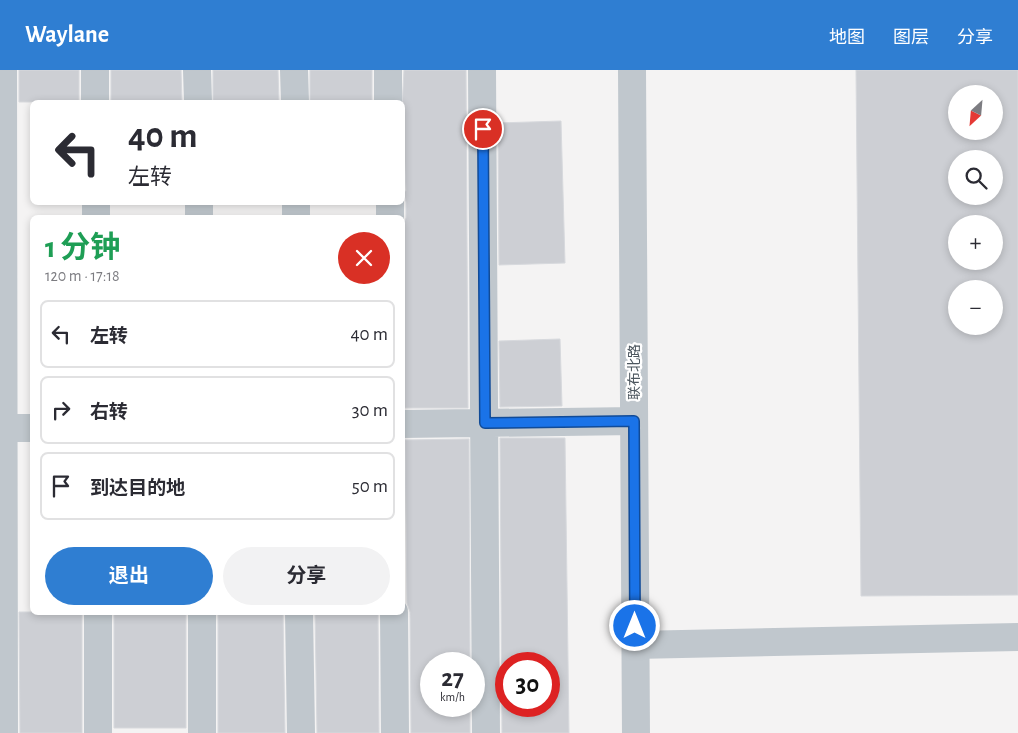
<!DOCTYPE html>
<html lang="zh">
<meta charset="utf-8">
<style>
body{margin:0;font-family:"Alegreya Sans","Noto Sans SC",sans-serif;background:#f2f2f3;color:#2b2b33;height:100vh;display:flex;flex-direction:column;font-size:19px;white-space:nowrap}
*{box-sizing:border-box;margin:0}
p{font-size:16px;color:#7c7c81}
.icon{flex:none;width:28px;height:28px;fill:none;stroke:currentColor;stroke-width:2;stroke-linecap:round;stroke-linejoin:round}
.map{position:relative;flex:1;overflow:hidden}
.side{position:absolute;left:30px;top:145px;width:375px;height:400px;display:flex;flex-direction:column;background:#fff;border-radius:8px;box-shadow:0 2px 8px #0003}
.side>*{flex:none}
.banner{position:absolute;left:30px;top:30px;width:375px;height:105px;border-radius:8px;box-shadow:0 2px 8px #0003;background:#fff;color:#2b2b33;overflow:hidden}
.needle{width:32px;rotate:206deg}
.buttons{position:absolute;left:948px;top:15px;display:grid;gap:10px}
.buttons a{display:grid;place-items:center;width:55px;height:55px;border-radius:50%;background:#fff;box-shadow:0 2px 8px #0003;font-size:25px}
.speed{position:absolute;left:420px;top:582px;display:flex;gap:10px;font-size:25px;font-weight:700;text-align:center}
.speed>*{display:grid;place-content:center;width:65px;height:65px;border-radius:50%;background:#fff;box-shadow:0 2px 8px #0003;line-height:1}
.speed small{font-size:12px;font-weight:400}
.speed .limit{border:8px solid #d22;background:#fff;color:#111}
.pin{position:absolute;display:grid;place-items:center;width:42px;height:42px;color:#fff;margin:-21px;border:2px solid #fff;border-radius:50%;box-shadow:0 1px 5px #0007}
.me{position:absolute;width:55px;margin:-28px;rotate:0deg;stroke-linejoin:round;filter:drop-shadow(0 0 4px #0008)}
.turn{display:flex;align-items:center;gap:18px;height:105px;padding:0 15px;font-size:22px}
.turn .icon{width:65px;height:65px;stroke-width:2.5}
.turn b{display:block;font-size:35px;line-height:42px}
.round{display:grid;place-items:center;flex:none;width:52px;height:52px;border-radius:26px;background:#f2f2f3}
.overview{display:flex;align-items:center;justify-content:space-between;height:85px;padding:0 15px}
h1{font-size:30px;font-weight:700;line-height:38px;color:#1e9e55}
.cta{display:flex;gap:10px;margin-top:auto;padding:10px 15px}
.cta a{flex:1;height:58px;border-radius:30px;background:#2f7ed2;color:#fff;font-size:20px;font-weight:700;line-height:58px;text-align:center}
.cta a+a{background:#f2f2f3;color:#2b2b33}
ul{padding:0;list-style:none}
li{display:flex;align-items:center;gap:15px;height:68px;margin:0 10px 8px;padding:0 5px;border:2px solid #e1e1e2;border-radius:8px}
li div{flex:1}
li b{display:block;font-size:19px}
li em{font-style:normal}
header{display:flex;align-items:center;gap:30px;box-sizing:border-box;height:70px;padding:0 25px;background:#2f7ed2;color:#fff}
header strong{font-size:24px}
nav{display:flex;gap:28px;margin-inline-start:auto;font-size:18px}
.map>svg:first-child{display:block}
.building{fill:#cdcfd4;stroke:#d7d9dd;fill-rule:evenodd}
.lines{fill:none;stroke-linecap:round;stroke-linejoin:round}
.minor{stroke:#c0c7cd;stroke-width:28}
.route-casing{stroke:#114b97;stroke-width:12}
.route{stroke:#1a73e8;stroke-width:9}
.labels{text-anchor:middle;stroke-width:4.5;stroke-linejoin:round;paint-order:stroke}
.street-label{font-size:14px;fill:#4c565e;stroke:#fff}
</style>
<header>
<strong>Waylane</strong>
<nav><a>地图</a><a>图层</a><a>分享</a></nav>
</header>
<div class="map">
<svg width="1018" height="663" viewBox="0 0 1018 663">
<rect width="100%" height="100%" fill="#f4f3f3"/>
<path class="building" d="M 19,0 L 79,0 L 79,32 L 19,32 Z
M 111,0 L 181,0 L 182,32 L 111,32 Z
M 213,0 L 278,0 L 279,32 L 213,32 Z
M 310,0 L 372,0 L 372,32 L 310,32 Z
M 404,0 L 466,0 L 468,338 L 404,338 L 402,283 L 402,273 L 404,273 L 402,157 L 406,148 L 406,132 L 403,121 L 406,121 L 402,37 Z
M 856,0 L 1018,0 L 1018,525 L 861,526 ZM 956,24 L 994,24 L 994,61 L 956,61 ZM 956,89 L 994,89 L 994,126 L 956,126 ZM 956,154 L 994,154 L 994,191 L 956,191 ZM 956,219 L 994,219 L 994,256 L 956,256 Z
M 561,51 L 565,193 L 499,195 L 498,53 Z
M 560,269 L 562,336 L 500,337 L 499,271 Z
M 500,368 L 565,368 L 569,663 L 502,663 ZM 506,594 L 549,594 L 549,636 L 506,636 Z
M 469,369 L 470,594 L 431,594 L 431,636 L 470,636 L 470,663 L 411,663 L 410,542 L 407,533 L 405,370 Z
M 19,542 L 82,542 L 82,663 L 20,663 Z
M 114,542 L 186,542 L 186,658 L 114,658 Z
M 218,542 L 283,542 L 285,663 L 218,663 Z
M 315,542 L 378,542 L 379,663 L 317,663 Z"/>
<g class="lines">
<path class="minor" d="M 3,0 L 4,663
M 95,0 L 95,32
M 197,0 L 198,32
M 294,0 L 295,32
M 388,0 L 388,32
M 482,0 L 486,663
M 632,0 L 636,663
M 96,132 L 96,148
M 199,132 L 199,148
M 296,132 L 296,148
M 390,132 L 390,148
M 402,354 L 634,351
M 0,358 L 32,358
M 98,542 L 98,663
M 299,542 L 301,663
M 394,542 L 395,663
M 635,575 L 1018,567
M 202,663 L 202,542"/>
</g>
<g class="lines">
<defs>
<path id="route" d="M 483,59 L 485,353 L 634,351 L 635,556"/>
</defs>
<use href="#route" class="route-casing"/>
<use href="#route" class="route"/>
</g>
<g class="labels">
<g class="street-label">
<text transform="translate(634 302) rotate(-90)" y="5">联布北路</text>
</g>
</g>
</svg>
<div class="buttons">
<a><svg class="needle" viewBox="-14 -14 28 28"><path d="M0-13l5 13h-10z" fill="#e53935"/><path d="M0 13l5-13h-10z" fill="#7c7c81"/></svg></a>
<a><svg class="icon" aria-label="search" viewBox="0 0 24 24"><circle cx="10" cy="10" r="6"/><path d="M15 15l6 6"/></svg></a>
<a>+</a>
<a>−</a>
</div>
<div class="speed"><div>27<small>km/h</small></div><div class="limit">30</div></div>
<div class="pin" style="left:483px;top:59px;background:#d93025"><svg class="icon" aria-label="arrive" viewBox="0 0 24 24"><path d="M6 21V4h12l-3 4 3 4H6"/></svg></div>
<svg class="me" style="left:635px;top:556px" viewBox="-20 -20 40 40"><circle r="17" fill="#1a73e8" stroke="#fff" stroke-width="3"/><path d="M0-11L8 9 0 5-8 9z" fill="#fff"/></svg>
<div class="banner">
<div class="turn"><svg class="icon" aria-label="left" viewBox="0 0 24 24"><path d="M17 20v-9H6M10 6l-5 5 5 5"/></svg><div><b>40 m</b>左转</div></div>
</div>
<section class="side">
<div class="overview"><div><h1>1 分钟</h1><p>120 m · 17:18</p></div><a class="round" style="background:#d93025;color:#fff"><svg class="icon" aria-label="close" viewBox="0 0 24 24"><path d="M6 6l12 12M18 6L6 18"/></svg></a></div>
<ul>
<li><svg class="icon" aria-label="left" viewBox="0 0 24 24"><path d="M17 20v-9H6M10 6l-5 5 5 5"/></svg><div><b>左转</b></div><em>40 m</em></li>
<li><svg class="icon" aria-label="right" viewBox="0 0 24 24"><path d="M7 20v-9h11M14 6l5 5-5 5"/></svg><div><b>右转</b></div><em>30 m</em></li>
<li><svg class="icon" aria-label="arrive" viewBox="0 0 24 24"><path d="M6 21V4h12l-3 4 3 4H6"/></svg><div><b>到达目的地</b></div><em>50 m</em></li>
</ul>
<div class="cta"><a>退出</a><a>分享</a></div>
</section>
</div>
